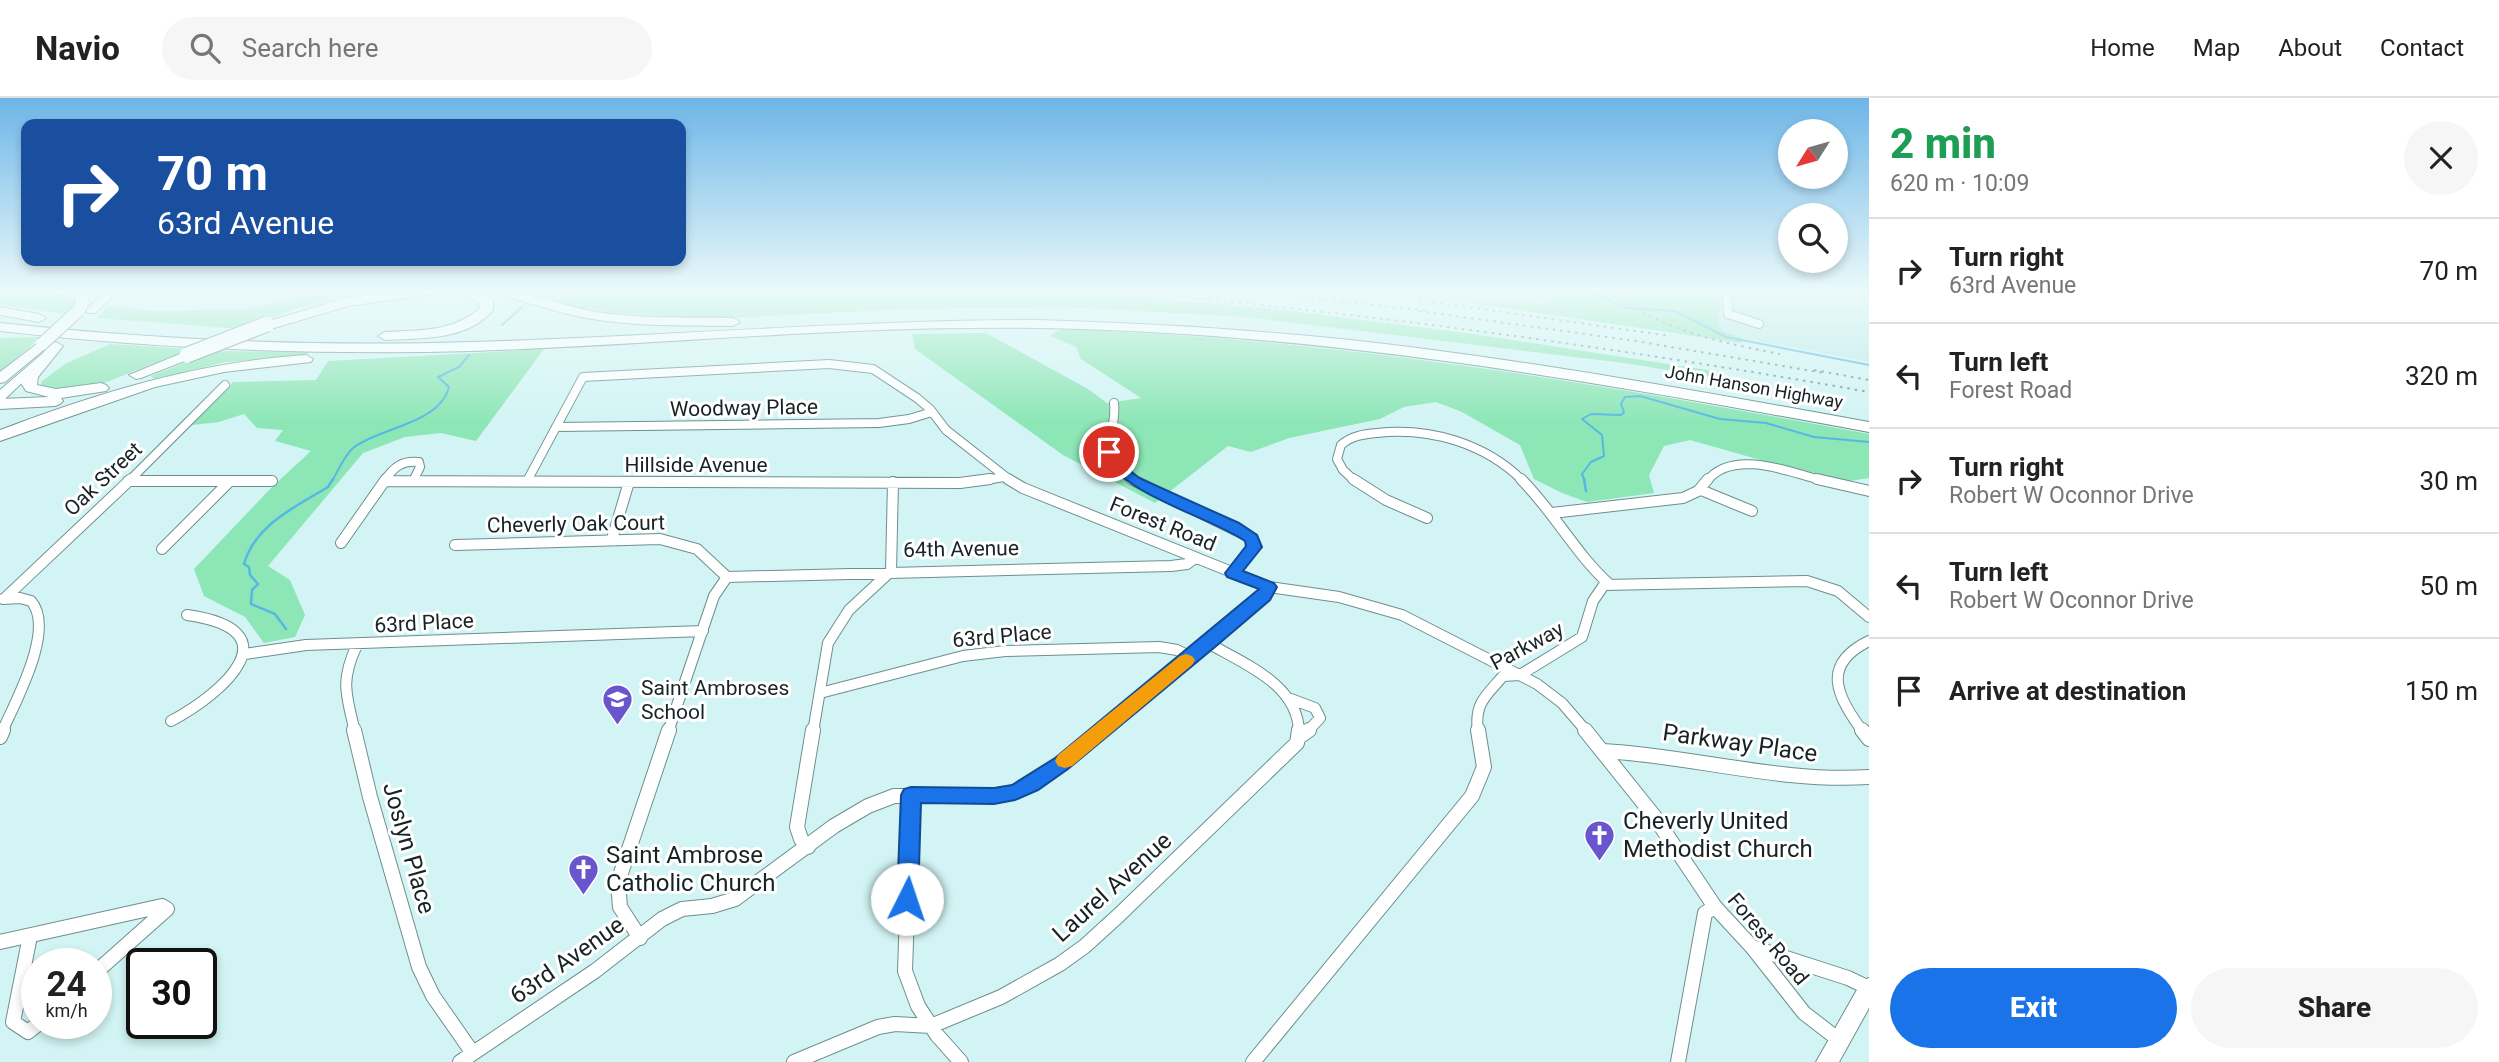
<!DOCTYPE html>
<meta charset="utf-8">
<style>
body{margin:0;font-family:Roboto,sans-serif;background:#f6f6f6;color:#222;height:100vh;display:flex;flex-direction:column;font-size:26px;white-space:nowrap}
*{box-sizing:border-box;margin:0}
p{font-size:23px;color:#767676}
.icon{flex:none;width:38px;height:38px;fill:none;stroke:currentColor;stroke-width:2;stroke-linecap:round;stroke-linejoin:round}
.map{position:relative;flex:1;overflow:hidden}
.details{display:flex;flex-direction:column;background:#fff;width:630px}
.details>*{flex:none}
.hud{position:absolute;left:21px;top:21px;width:665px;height:147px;border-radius:14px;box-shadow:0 4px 10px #0003;background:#1a4fa0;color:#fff;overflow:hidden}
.needle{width:46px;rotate:233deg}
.buttons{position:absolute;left:1778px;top:21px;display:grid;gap:14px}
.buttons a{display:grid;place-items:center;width:70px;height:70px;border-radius:50%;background:#fff;box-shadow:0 4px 10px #0003;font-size:35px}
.speed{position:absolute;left:21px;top:850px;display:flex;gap:14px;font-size:35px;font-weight:700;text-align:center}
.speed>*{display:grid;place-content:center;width:91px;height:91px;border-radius:50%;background:#fff;box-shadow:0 4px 10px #0003;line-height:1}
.speed small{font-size:18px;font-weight:400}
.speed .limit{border:4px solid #111;border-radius:10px;background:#fff;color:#111}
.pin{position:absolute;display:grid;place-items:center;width:60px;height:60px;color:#fff;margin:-30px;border:4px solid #fff;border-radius:50%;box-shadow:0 2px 7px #0007}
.me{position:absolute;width:77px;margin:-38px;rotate:4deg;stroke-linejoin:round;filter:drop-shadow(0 0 5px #0008)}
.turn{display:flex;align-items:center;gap:24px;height:147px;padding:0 21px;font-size:32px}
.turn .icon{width:91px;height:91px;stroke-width:2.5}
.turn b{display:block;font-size:49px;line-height:60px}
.round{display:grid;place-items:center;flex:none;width:74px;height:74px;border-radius:37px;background:#f6f6f6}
.overview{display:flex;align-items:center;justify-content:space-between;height:119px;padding:0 21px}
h1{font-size:42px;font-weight:800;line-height:52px;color:#1e9e55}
.cta{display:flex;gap:14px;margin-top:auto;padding:14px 21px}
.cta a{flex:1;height:80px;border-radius:42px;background:#1a73e8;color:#fff;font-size:28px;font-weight:800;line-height:80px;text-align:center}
.cta a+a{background:#f6f6f6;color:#222}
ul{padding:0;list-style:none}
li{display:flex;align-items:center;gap:21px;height:105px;padding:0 21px;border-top:2px solid #e0e0e0}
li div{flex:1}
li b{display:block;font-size:26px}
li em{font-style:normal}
header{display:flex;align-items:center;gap:42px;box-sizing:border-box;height:98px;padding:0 35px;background:#fff;border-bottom:2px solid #e0e0e0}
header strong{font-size:33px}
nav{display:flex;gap:38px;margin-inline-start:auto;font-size:24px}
.search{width:490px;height:63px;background:#f6f6f6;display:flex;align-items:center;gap:18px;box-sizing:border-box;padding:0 24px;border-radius:38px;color:#767676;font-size:26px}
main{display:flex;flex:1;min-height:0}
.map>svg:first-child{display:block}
.built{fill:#bde8e7}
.green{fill:#8ce6b5}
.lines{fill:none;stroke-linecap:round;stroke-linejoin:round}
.stream-far1{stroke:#56b7e5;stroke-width:2}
.stream{stroke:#56b7e5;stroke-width:2.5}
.street-far2-casing{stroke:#6f8e8e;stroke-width:10}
.street-far1-casing{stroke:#6f8e8e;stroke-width:12}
.street-casing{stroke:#6f8e8e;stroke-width:16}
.secondary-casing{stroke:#6f8e8e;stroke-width:2}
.primary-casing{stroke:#6f8e8e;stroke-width:2}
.highway-casing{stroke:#6f8e8e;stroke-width:2}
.street-far2{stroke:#fff;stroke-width:8}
.street-far1{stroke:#fff;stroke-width:10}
.street{stroke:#fff;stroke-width:14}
.secondary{fill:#fff;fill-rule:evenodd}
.primary{fill:#fff;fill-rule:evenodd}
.highway{fill:#fff;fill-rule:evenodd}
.rail{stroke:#7d9595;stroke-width:2;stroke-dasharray:2.5 5;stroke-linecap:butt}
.primary-bridge-casing{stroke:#6f8e8e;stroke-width:14;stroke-linecap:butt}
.highway-bridge-casing{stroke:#6f8e8e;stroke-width:17;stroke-linecap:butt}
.primary-bridge{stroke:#fff;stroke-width:12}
.highway-bridge{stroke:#fff;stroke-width:15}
.route{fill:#1a73e8;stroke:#114b97;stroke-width:2}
.slow{fill:#f59e0b}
.labels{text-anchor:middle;stroke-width:6;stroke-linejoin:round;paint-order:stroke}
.far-street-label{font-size:18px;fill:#182424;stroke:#fff}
.street-label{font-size:21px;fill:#182424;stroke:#fff}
.poi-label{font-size:21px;fill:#182424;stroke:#fff;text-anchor:start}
.near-street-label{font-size:24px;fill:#182424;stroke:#fff}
.near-poi-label{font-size:24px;fill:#182424;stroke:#fff;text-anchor:start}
</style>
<header>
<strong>Navio</strong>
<div class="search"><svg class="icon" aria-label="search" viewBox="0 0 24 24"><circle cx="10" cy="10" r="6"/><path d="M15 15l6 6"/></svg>Search here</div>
<nav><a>Home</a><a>Map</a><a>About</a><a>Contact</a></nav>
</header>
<main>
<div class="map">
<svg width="1869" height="964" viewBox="0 0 1869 964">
<rect width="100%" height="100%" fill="#d2f4f4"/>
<path class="built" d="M 1370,192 L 1542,192 L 1556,196 L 1546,206 L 1536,207 L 1472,201 L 1472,205 Z
M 1697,192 L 1869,192 L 1869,264 L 1742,240 L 1724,234 L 1718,228 L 1720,196 Z"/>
<path class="green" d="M 0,192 L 33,192 L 80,200 L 76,208 L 64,216 L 0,207 Z
M 338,192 L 375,192 L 300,209 L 242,231 L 97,220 L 109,208 L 155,213 L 246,211 Z
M 520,192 L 1034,192 L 1136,199 L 1285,212 L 1473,236 L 1720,274 L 1724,281 L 1624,265 L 1245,219 L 1067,209 L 906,211 L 709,221 L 617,215 L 578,209 Z
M 1542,192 L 1697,192 L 1720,195 L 1718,228 L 1724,234 L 1742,240 L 1741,245 L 1472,205 L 1471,201 L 1546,206 L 1555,196 Z
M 1060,231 C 1333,240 1601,286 1869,336 L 1869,380 L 1849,383 L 1764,363 L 1690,342 L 1664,348 L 1649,377 L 1654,395 L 1587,404 L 1562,395 L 1534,381 L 1520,347 L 1462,314 L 1436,304 L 1404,309 L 1380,321 L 1289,340 L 1251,354 L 1228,348 L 1155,405 L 1063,357 L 915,251 L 912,236 L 986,235 L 1088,291 L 1107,305 L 1141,300 L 1081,261 L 1076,249 L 1050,238 Z
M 40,239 L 0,277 L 0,240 Z
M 110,246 L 190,251 L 99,287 L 74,293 L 41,290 L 41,284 L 65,266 Z
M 544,251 L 476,343 L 441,335 L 405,339 L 363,355 L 268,468 L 290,482 L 305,517 L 295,539 L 264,545 L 245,519 L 204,498 L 194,471 L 271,390 L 311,353 L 275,343 L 283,332 L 257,330 L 244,316 L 219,324 L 192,327 L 233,284 L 316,282 L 328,263 Z
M 215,253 L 309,254 L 306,257 L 226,264 L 154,281 L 151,278 Z"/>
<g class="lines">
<path class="stream-far1" d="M 1585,192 L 1626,210 L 1675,213 L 1726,239 L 1869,267
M 542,194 L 545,192
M 502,227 L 523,208
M 332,383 C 338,373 344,358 353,350 C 378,330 440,326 449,289 L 438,279 L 459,269 L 469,257
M 1585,383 L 1582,376 L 1591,364 L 1604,358 L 1602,337 L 1582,321 L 1591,316 L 1621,317 L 1624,314 L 1621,306 L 1625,299 L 1640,298 L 1720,321 L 1766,325 L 1814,339 L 1869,344"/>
<path class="stream" d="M 1584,381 L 1586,393
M 286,531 L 275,516 L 251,506 L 252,492 L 258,486 L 250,477 L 249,469 L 244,466 C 255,427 295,409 328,389 L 333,381"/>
<defs>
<path id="street-far2" d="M 1727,192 L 1728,216 L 1759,226
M 1114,305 C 1118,344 1089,351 1134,383
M 556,329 L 879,325 L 909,321 L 932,314
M 129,383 L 225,287
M 384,383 C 394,369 402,362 419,364 L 420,369 L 413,383
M 527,383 L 583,279 L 829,266 L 873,271 L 917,300 L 930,311 L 946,332 L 1011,383
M 977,383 L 1005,379
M 1355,383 L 1343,372 L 1337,361 L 1341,347 C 1351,338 1364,336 1377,335 C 1429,329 1485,345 1523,383
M 1707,383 C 1732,350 1791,374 1823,383"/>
<path id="street-far1" d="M 1008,381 L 1023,390 L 1269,489 L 1339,499 L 1402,517 L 1537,586 L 1562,605 L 1587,634
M 1131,381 L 1252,440 L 1254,449 L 1233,475
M 1353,381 L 1386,402 L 1427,420
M 1521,381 C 1554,414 1575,455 1609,486
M 1817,381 L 1869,393
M 128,383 L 272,383
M 386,383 L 960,385 L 990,381
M 1701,392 L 1752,413
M 1552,415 L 1683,400 L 1698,393 L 1708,381
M 612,441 L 629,384
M 341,445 L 386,381
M 455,447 L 660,441 L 697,451 L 727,479
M 162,451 L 230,383
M 727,479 L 1171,468 L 1187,466 L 1195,460
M 4,501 L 131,381
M 1208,545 C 1244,566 1298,586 1299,634
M 245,556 L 306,547 L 703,533
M 820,595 L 963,558 L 1005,553 L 1159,549 L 1177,552 L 1191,559
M 1291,601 L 1315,610 L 1320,620 L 1307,634
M 171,623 C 225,594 294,532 187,517
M 2,634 C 15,604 56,531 31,503 L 20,500 L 3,501
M 355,634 C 346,596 340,583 357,547
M 668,634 L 714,498 L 727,479
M 813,634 L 828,545 L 849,512 L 891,473 L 893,384
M 1100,634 L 1264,498 L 1269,489
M 1478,634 C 1474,605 1486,598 1503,578 L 1520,577 L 1582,539 L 1593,503 L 1604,487 L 1807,483 L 1838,493 L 1869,519
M 1863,634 C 1837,598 1820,567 1869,543"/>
<path id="street" d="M 354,632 L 370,699 L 419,869 L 433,898 L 472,954
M 1585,632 L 1654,718 L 1715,809 L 1752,849 L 1804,915 L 1839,942
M 1862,632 L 1869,641
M 0,639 L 3,632
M 1299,639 L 1309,632
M 1604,653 C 1691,658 1783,685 1869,679
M 911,697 L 905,873 L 918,908 L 937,937 L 961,964
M 808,749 L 801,741 L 797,729 L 813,632
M 30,838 L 13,924 L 28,934 L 38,926
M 640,840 L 620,809 L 618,784 L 669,632
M 0,844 L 162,808 L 167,811 L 96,874
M 1752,849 L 1848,880 L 1869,890
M 460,964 L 595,873 L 662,821 L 682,811 L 712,808 L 735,801 L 834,728 L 868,708 L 894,698 L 994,698 L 1015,694 L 1031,687 L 1061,666 L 1102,632
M 794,964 L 878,929 L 895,926 L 931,928 L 1001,899 L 1060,866 L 1085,848 L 1119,817 L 1297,645 L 1299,632
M 1253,964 L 1472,698 L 1484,669 L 1478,632
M 1678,964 L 1705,815 L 1715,809"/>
<path id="secondary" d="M 1869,880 L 1869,910 L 1839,964 L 1816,964 L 1862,883 Z"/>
<path id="primary" d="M 108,192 L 119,192 L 95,215 L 87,215 L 87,211 Z
M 49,250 L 53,251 L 53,255 L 4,302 L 0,303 L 0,292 Z"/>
<path id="highway" d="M 51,192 L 86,195 L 90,205 L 84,215 L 74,215 L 72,212 L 76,205 L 75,200 L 52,195 Z
M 405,192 L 438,192 L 432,196 L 348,208 L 274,230 L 267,226 L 269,223 L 346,200 Z
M 454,192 L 480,192 L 493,202 L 493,212 C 467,243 421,240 385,242 L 378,238 L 385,234 C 418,232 453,234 479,211 L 479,204 Z
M 491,192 C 528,192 560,208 597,214 C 642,221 688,219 733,220 L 740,224 L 733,228 C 683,227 631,229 581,219 C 551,213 522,202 492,195 Z
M 0,209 L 39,216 L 46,220 L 39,224 L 0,217 Z
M 1037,222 C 1142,225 1246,231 1350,242 C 1524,261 1697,293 1869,324 L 1869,334 C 1594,283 1317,234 1037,230 C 848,227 660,247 471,253 C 313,257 157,251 0,233 L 0,225 C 157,242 313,249 471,244 C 660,239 848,222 1037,222 Z
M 42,242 L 47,243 L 47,249 L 5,284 L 0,285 L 0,274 Z
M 56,244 L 63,248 L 38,279 L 37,287 L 56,291 L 101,285 L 106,287 L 109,290 L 106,293 L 61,300 L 63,303 L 60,306 L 55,308 L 0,311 L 0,301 L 49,299 L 26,293 L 21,285 L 51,245 Z
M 187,253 L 194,257 L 192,260 L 141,280 L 136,281 L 129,277 Z
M 306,257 L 313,261 L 311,264 L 224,274 L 155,289 L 0,343 L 0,332 C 100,294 198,264 306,257 Z"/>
</defs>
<use href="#street-far2" class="street-far2-casing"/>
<use href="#street-far1" class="street-far1-casing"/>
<use href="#street" class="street-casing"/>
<use href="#secondary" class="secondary-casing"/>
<use href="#primary" class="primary-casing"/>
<use href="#highway" class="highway-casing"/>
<use href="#street-far2" class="street-far2"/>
<use href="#street-far1" class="street-far1"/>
<use href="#street" class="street"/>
<use href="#secondary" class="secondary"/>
<use href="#primary" class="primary"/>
<use href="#highway" class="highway"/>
<path class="rail" d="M 1104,192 C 1361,214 1615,249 1869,294
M 1397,192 L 1429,198
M 1612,192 C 1659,233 1720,244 1780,256
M 1266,196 L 1430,213
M 1418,202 L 1671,238
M 1419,213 L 1636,243 L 1824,275
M 1814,272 L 1869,282"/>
<defs>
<path id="primary-bridge" d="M 42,246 L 79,212"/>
<path id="highway-bridge" d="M 187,257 L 267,226"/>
</defs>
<use href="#primary-bridge" class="primary-bridge-casing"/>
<use href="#highway-bridge" class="highway-bridge-casing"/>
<use href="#primary-bridge" class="primary-bridge"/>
<use href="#highway-bridge" class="highway-bridge"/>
</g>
<linearGradient id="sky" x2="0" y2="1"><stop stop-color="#6db5e7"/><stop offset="0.59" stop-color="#ebfafa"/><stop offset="1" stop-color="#ebfafa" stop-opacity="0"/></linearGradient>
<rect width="1869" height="327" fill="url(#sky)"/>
<path class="route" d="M 1109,350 L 1114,351 L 1121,365 L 1139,380 L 1239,425 L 1257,437 L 1262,449 L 1243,473 L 1274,485 L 1277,489 L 1270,502 L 1215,549 L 1068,671 L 1038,692 L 1015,702 L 994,706 L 921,705 L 918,801 L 915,808 L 907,810 L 900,808 L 897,801 L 901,697 L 904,691 L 911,689 L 994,690 L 1012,687 L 1055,660 L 1259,491 L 1227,479 L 1225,475 L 1246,448 L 1245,443 C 1204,416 1123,398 1102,354 Z"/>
<path class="slow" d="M 1186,556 L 1192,558 L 1195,562 L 1192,567 L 1072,668 L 1065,670 L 1058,668 L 1055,663 L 1058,657 L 1180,558 Z"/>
<defs>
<symbol id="school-pin" viewBox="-11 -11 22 30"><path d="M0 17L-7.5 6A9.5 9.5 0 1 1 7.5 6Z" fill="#6956cf" stroke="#fff"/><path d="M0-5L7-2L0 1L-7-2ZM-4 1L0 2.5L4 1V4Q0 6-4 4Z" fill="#fff"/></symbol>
<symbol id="church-pin" viewBox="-11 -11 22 30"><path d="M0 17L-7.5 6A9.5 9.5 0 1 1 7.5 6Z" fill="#6956cf" stroke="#fff"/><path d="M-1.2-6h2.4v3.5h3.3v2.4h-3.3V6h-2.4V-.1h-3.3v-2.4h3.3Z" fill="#fff"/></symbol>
</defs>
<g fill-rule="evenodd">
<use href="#school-pin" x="600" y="584" width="35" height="47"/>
<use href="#church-pin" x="1582" y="720" width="35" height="47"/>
<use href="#church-pin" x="566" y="754" width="35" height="47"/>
</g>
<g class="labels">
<g class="far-street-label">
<text transform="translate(1754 289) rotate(10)" y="6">John Hanson Highway</text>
</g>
<g class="street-label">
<text transform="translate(744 310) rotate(-1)" y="7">Woodway Place</text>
<text x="696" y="374">Hillside Avenue</text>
<text transform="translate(103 381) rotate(-43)" y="7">Oak Street</text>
<text transform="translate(576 426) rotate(-1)" y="7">Cheverly Oak Court</text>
<text transform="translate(1163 426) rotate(22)" y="7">Forest Road</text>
<text transform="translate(961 451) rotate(-1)" y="7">64th Avenue</text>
<text transform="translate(424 525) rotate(-3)" y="7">63rd Place</text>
<text transform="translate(1002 538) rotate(-5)" y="7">63rd Place</text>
<text transform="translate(1527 548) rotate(-28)" y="7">Parkway</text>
<text transform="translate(1768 841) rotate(50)" y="7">Forest Road</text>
</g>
<g class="poi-label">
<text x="641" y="597">Saint Ambroses<tspan x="641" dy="24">School</tspan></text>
</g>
<g class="near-street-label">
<text transform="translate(1740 645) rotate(8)" y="8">Parkway Place</text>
<text transform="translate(409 750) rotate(74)" y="8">Joslyn Place</text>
<text transform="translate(1112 789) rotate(-42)" y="8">Laurel Avenue</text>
<text transform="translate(567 862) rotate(-35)" y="8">63rd Avenue</text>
</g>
<g class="near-poi-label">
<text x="1623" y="731">Cheverly United<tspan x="1623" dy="28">Methodist Church</tspan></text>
<text x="606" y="765">Saint Ambrose<tspan x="606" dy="28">Catholic Church</tspan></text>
</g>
</g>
</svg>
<div class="buttons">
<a><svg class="needle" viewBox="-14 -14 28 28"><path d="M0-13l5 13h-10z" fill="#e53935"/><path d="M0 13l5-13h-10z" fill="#767676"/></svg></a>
<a><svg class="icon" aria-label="search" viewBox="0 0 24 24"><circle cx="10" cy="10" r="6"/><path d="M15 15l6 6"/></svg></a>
</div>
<div class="speed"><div>24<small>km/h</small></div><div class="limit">30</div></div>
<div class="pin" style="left:1109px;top:354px;background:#d93025"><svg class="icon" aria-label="arrive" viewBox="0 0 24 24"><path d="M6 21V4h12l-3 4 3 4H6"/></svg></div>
<svg class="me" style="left:907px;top:801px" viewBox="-20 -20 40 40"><circle r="19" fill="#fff"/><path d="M0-13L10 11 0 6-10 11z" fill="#1a73e8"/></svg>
<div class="hud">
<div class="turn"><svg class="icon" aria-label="right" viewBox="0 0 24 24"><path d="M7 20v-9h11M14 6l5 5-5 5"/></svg><div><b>70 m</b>63rd Avenue</div></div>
</div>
</div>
<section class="details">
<div class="overview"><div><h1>2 min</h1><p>620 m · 10:09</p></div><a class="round"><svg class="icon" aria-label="close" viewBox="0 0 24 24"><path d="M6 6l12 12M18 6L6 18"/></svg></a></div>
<ul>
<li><svg class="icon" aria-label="right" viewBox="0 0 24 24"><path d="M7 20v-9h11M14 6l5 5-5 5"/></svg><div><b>Turn right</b><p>63rd Avenue</p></div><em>70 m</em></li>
<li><svg class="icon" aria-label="left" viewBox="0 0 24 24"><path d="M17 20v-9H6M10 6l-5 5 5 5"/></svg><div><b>Turn left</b><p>Forest Road</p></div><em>320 m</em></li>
<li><svg class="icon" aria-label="right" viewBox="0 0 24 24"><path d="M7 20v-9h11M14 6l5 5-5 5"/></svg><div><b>Turn right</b><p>Robert W Oconnor Drive</p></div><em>30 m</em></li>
<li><svg class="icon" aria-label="left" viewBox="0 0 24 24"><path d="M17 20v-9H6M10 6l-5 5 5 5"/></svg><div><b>Turn left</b><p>Robert W Oconnor Drive</p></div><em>50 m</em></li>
<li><svg class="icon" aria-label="arrive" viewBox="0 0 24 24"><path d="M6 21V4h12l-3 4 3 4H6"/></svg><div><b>Arrive at destination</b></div><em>150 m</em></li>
</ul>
<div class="cta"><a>Exit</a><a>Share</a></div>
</section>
</main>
